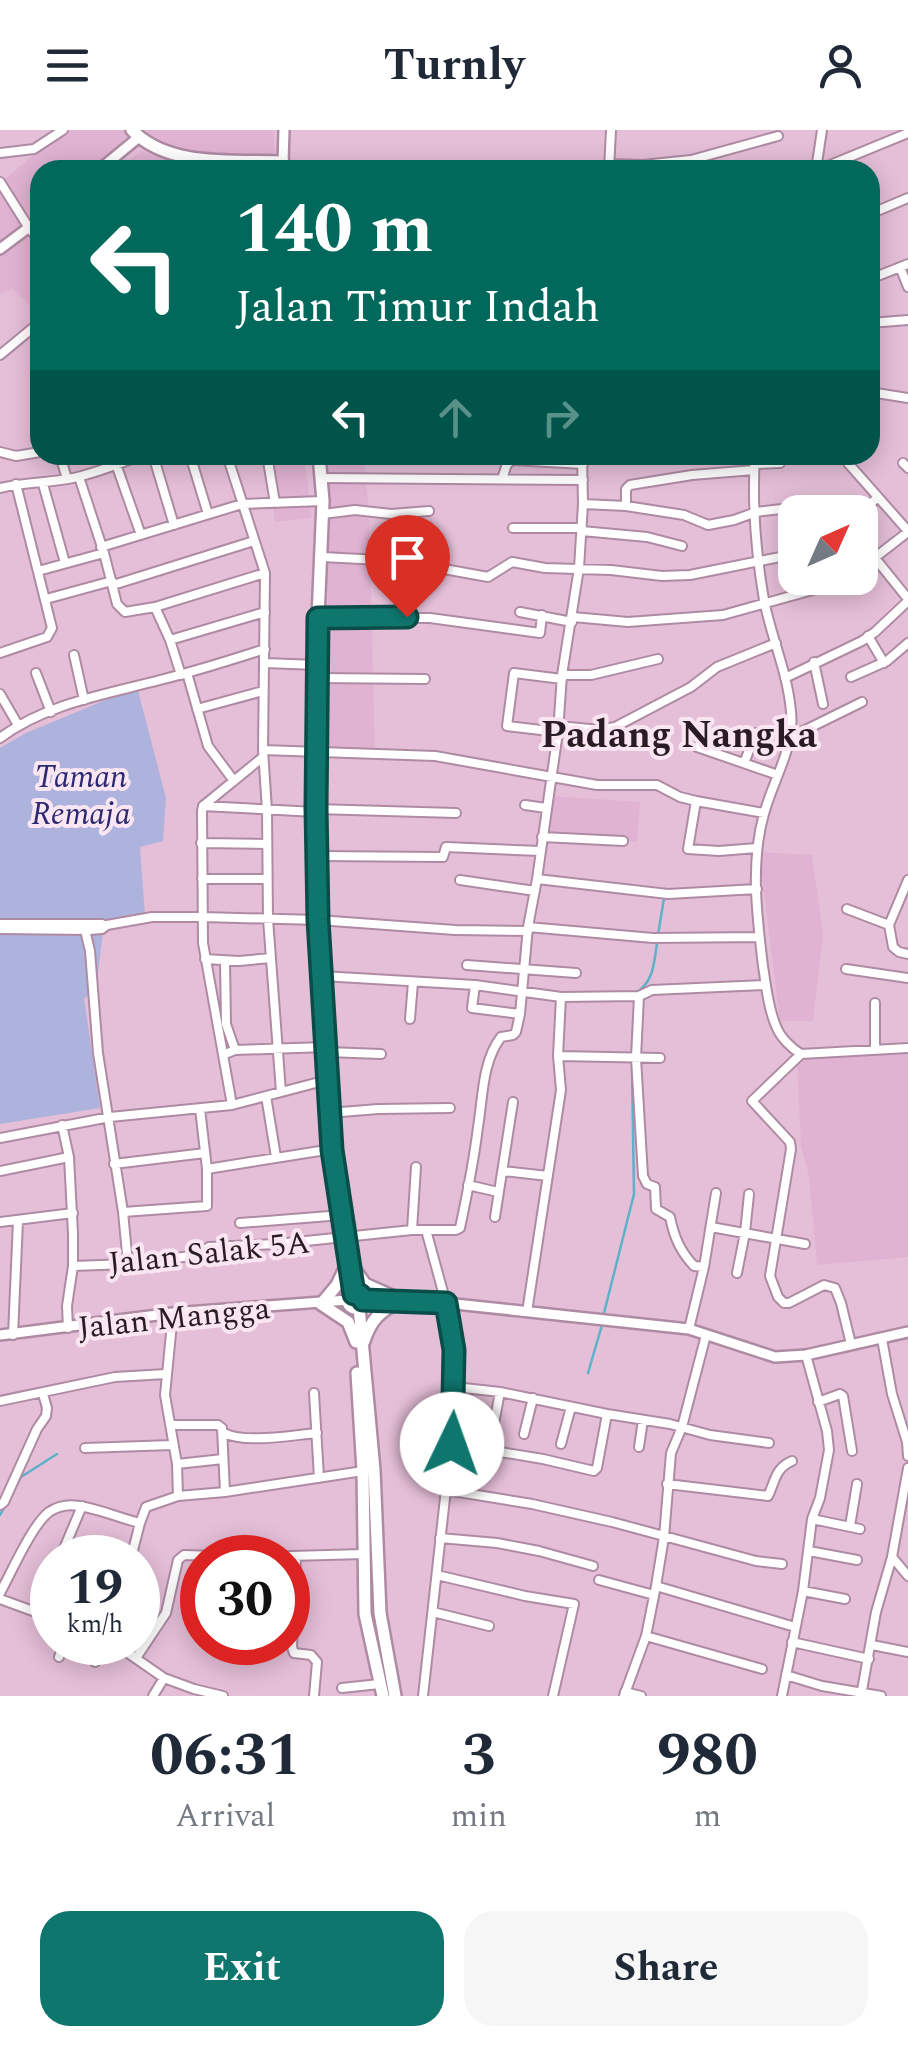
<!DOCTYPE html>
<style>
body{margin:0;font-family:Spectral,serif;background:#f6f6f7;color:#1f2937;height:100vh;display:flex;flex-direction:column;font-size:38px;white-space:nowrap}
*{box-sizing:border-box;margin:0}
p{font-size:32px;color:#747a83}
.icon{flex:none;width:55px;height:55px;fill:none;stroke:currentColor;stroke-width:2;stroke-linecap:round;stroke-linejoin:round}
.map{position:relative;height:1566px;overflow:hidden}
.drawer{display:flex;flex-direction:column;background:#fff;flex:1}
.drawer>*{flex:none}
.guide{position:absolute;left:30px;top:30px;width:850px;height:305px;border-radius:30px;box-shadow:0 5px 25px #0003;background:#00695c;color:#fff;overflow:hidden}
.needle{width:65px;rotate:45deg}
.tools{position:absolute;left:778px;top:365px;display:grid;gap:20px}
.tools a{display:grid;place-items:center;width:100px;height:100px;border-radius:20px;background:#fff;box-shadow:0 5px 25px #0003;font-size:50px}
.speed{position:absolute;left:30px;top:1405px;display:flex;gap:20px;font-size:50px;font-weight:700;text-align:center}
.speed>*{display:grid;place-content:center;width:130px;height:130px;border-radius:50%;background:#fff;box-shadow:0 5px 25px #0003;line-height:1}
.speed small{font-size:25px;font-weight:400}
.speed .limit{border:15px solid #d22;background:#fff;color:#111}
.pin{position:absolute;display:grid;place-items:center;width:85px;height:85px;color:#fff;margin:-102px -42px;border-radius:50% 50% 50% 0;rotate:-45deg;box-shadow:0 0 10px #0007}
.pin .icon{rotate:45deg}
.me{position:absolute;width:110px;margin:-55px;rotate:3deg;stroke-linejoin:round;filter:drop-shadow(0 0 8px #0008)}
.turn{display:flex;align-items:center;gap:35px;height:210px;padding:0 40px;font-size:45px}
.turn .icon{width:130px;height:130px;stroke-width:2.5}
.turn b{display:block;font-size:70px;line-height:85px}
.lanes{display:flex;align-items:center;height:95px;padding:0 40px;background:#0003;justify-content:center;gap:50px;direction:ltr}
.lanes .off{opacity:.35}
.eta{display:flex;justify-content:space-evenly;align-items:center;height:170px;text-align:center}
.eta b{font-size:60px;font-weight:700;line-height:70px}
.cta{display:flex;gap:20px;margin-top:auto;padding:20px 40px}
.cta a{flex:1;height:115px;border-radius:30px;background:#0f766e;color:#fff;font-size:40px;font-weight:700;line-height:115px;text-align:center}
.cta a+a{background:#f6f6f7;color:#1f2937}
header{display:flex;justify-content:space-between;align-items:center;height:130px;padding:0 40px;background:#fff;font-size:45px;font-weight:700}
.map>svg:first-child{display:block}
.built{fill:#e0b3d2}
.green{fill:#adb3dc}
.lines{fill:none;stroke-linecap:round;stroke-linejoin:round}
.stream{stroke:#5db1c9;stroke-width:2.5}
.minor-casing{stroke:#af8ba3;stroke-width:12}
.tertiary-casing{stroke:#af8ba3;stroke-width:14}
.primary-casing{stroke:#af8ba3;stroke-width:16}
.minor{stroke:#fff;stroke-width:8}
.tertiary{stroke:#fff;stroke-width:9}
.primary{stroke:#fff;stroke-width:11}
.route-casing{stroke:#0a4d48;stroke-width:25}
.route{stroke:#0f766e;stroke-width:18}
.labels{text-anchor:middle;stroke-width:8;stroke-linejoin:round;paint-order:stroke}
.park-label{font-size:32px;font-style:italic;fill:#2c2b71;stroke:#fae6f3}
.street-label{font-size:32px;fill:#291c25;stroke:#fae6f3}
.quarter-label{font-size:38px;font-weight:bold;fill:#291c25;stroke:#fae6f3}
</style>
<header><svg class="icon" aria-label="menu" viewBox="0 0 24 24"><path d="M4 6h16M4 12h16M4 18h16"/></svg>Turnly<svg class="icon" aria-label="person" viewBox="0 0 24 24"><circle cx="12" cy="8" r="4"/><path d="M4 21q1-7 8-7t8 7"/></svg></header>
<div class="map">
<svg width="908" height="1566" viewBox="0 0 908 1566">
<rect width="100%" height="100%" fill="#e5bfd8"/>
<path class="built" d="M 64,0 L 126,0 L 129,4 L 94,40 L 40,40 L 40,87 L 29,96 L 0,112 L 0,53 Z
M 145,0 L 273,0 L 275,24 L 223,26 L 159,12 Z
M 142,21 L 174,33 L 191,37 L 234,40 L 115,40 Z
M 26,106 L 40,120 L 40,185 L 12,158 L 0,165 L 0,120 Z
M 264,325 L 304,325 L 312,388 L 275,392 Z
M 321,325 L 364,325 L 369,386 L 375,624 L 327,622 L 328,394 Z
M 550,666 L 640,672 L 637,712 L 544,703 Z
M 759,722 L 812,725 L 823,805 L 813,891 L 780,891 Z
M 908,921 L 908,1127 L 817,1135 L 809,1046 L 801,1016 L 797,931 L 802,927 Z"/>
<path class="green" d="M 137,557 L 166,668 L 163,711 L 140,717 L 145,787 L 104,794 L 96,860 L 84,868 L 100,978 L 0,994 L 0,618 L 26,603 Z"/>
<g class="lines">
<path class="stream" d="M 658,805 L 664,768
M 636,863 C 654,851 654,833 657,813
M 632,915 L 635,875
M 603,1187 L 634,1064 L 632,937
M 588,1243 L 602,1195
M 0,1385 L 21,1347 L 57,1324"/>
<defs>
<path id="minor" d="M 0,23 L 34,19 L 63,0
M 610,34 L 643,35 L 691,30 L 778,6
M 322,40 L 385,36 L 508,40
M 609,40 L 611,0
M 816,40 L 822,0
M 818,40 L 908,3
M 0,52 L 29,98 L 40,111
M 870,84 L 908,68
M 900,137 L 908,157
M 870,149 L 908,134
M 870,193 L 908,190
M 0,225 L 40,192
M 870,262 L 908,268
M 0,322 L 16,326 L 40,322
M 60,325 L 67,349
M 153,325 L 174,395
M 190,325 L 208,384
M 227,325 L 265,443 L 263,620 L 267,680 L 268,789 L 281,962
M 267,325 L 275,373
M 755,325 C 752,372 756,423 764,470 C 771,507 788,543 791,582 C 795,617 773,650 764,684 C 750,733 757,786 763,836 C 766,855 768,878 776,896 C 780,907 791,918 801,924 L 908,918
M 848,333 L 908,401
M 903,333 L 908,338
M 116,334 L 141,405
M 755,334 L 780,333
M 79,347 L 104,423 L 117,474 L 125,482 L 155,477 L 265,443
M 321,348 L 583,350
M 502,349 L 507,334 L 513,330 L 583,334
M 43,354 L 65,433
M 0,358 C 24,352 49,353 73,348 C 97,343 120,333 143,325
M 583,374 L 626,376 L 684,385 L 708,395 L 734,390 L 756,382 L 807,376
M 626,376 L 626,359 L 630,355 L 692,345 L 754,340
M 860,383 L 877,368
M 323,384 L 355,380 L 391,384 L 429,381
M 513,398 L 582,398
M 582,401 L 647,407 L 682,416
M 101,417 L 242,374 L 323,371
M 322,427 L 400,431 L 488,447 L 512,432 L 545,438 L 611,440 L 662,446 L 690,445 L 795,424
M 875,428 L 908,469
M 860,439 L 908,402
M 38,441 L 104,423
M 113,455 L 254,411
M 46,469 L 112,451
M 155,477 L 170,510
M 520,482 L 572,492
M 573,487 L 628,492 L 723,485 L 845,451 L 849,448
M 318,488 L 430,488 L 540,503 L 542,485
M 868,506 L 884,533
M 0,523 L 47,507 L 52,498 L 16,354
M 74,525 L 84,570
M 814,532 L 823,574
M 265,533 L 317,535
M 36,543 L 51,582
M 187,543 L 208,616 L 234,651
M 181,545 L 170,510 L 265,482
M 562,545 L 591,545 L 658,529
M 851,547 L 887,531 L 908,513
M 318,548 L 425,549
M 785,548 L 862,511 L 875,502 L 908,471
M 0,564 L 18,595
M 197,579 L 263,561
M 558,596 L 600,600 L 615,597 L 691,557 L 717,537 L 776,513
M 558,602 L 507,596 L 514,543 L 562,549
M 791,607 L 862,572
M 0,608 C 45,574 107,564 160,550 C 196,541 231,530 265,519
M 697,617 L 778,645
M 263,620 L 435,626 L 597,655 L 657,655 L 680,667 L 696,671 L 764,683
M 744,633 L 756,603
M 696,671 L 688,719 L 719,721 L 757,718
M 525,675 L 546,678
M 203,676 L 316,682
M 315,679 L 456,683
M 542,707 L 623,711
M 201,713 L 267,714
M 316,726 L 443,727 L 446,717 L 540,721
M 202,749 L 267,749
M 537,749 L 668,764 L 757,759
M 460,750 L 535,761
M 908,750 L 889,795 L 893,817 L 899,822 L 908,824
M 847,779 L 889,795
M 0,794 L 102,794
M 528,797 L 653,808 L 759,807
M 0,799 L 90,800 L 102,799 L 107,795 L 152,787 L 202,787 L 318,790 L 455,800 L 528,801
M 85,800 L 90,821 L 98,923 L 123,1082 L 128,1134
M 205,829 L 239,831 L 271,828
M 225,831 L 226,894 L 235,920
M 467,835 L 576,843
M 846,839 L 908,848
M 322,846 L 475,855 L 561,867 L 639,866 L 652,860 L 766,855
M 475,855 L 472,878 L 520,884
M 639,866 L 636,928 L 643,1046 L 647,1054 L 655,1057 L 656,1079 L 670,1087 C 674,1107 680,1121 694,1136 L 704,1137
M 875,873 L 875,920
M 410,889 L 413,852
M 327,922 L 381,924
M 225,924 L 235,920 L 326,917
M 801,924 L 752,971 L 790,1012 L 791,1019 L 770,1146 L 778,1167 L 784,1173 L 789,1173 L 824,1155 L 835,1158 L 841,1173 L 851,1214
M 558,926 L 660,928
M 266,966 L 276,1027
M 232,975 L 203,813 L 202,681 L 203,676 L 263,627
M 200,979 L 207,1039 L 332,1019
M 329,983 L 378,979 L 450,978
M 62,995 L 69,1027 L 73,1104 L 73,1136 L 67,1176 L 68,1198
M 0,1008 L 110,987 L 232,975 L 327,950
M 114,1034 L 205,1023
M 0,1041 L 69,1027
M 503,1041 L 548,1046
M 468,1055 L 498,1062
M 123,1082 L 207,1076 L 207,1039
M 495,1087 L 513,972
M 0,1092 L 73,1083
M 240,1093 L 342,1085
M 711,1097 L 805,1114
M 412,1100 L 416,1037
M 73,1136 L 128,1134 L 191,1126 L 198,1125 L 209,1117 L 277,1114 L 412,1100 L 456,1100 L 460,1098 C 467,1065 474,1030 478,997 C 483,967 482,932 501,907 L 513,905 L 516,902 L 520,884 L 528,797 L 537,749 L 558,602 L 562,545 L 579,438 L 583,374 L 582,325
M 737,1143 L 745,1103 L 749,1064
M 527,1182 L 561,960 L 558,926 L 561,867
M 689,1199 L 704,1137 L 716,1063
M 13,1205 L 18,1091
M 882,1209 L 892,1264 L 907,1312 L 908,1326
M 455,1257 L 500,1262 L 607,1284 L 670,1294 L 710,1305 L 769,1313
M 314,1263 L 319,1348
M 0,1271 L 115,1247 L 166,1244
M 818,1272 L 840,1264 L 843,1266 L 852,1321
M 171,1295 L 218,1295 L 222,1298 L 225,1362
M 224,1303 C 245,1314 292,1305 317,1303
M 524,1304 L 533,1268
M 451,1314 L 543,1329 L 594,1341 L 597,1338 L 607,1284
M 561,1314 L 571,1277
M 639,1317 L 643,1290
M 85,1318 L 172,1315
M 489,1320 L 500,1262
M 177,1334 L 223,1329
M 908,1338 L 892,1427 L 908,1446
M 667,1354 L 768,1366 C 775,1352 775,1338 792,1331
M 446,1360 L 532,1374 L 612,1392 L 756,1431 L 782,1434
M 178,1366 L 225,1362 L 363,1341
M 0,1375 L 4,1372 L 37,1299 L 46,1286 L 47,1278 L 43,1264
M 812,1389 L 860,1399
M 850,1396 L 857,1354
M 440,1408 L 497,1413 L 539,1421 L 593,1436
M 63,1419 L 93,1428
M 809,1421 L 857,1430
M 296,1426 L 292,1517 L 294,1523 L 311,1525 L 317,1532 L 314,1566
M 60,1428 L 82,1376
M 131,1428 L 140,1393
M 437,1445 L 525,1466 L 574,1474 L 553,1566
M 599,1450 L 654,1465
M 656,1456 L 795,1497
M 803,1461 L 845,1469
M 0,1463 C 11,1443 32,1395 49,1382 C 58,1376 68,1374 79,1376 C 100,1379 119,1388 140,1393 L 146,1377 L 178,1366 L 177,1334 L 165,1265 L 173,1183
M 0,1469 L 52,1488
M 38,1481 L 52,1446
M 433,1482 L 489,1496
M 646,1506 L 762,1539
M 112,1512 L 164,1548 L 194,1559 L 223,1566
M 792,1512 L 869,1529
M 872,1515 L 908,1522
M 59,1527 L 65,1512
M 136,1528 L 166,1483 L 178,1430 L 184,1425 L 251,1427 L 364,1424
M 95,1532 L 106,1512
M 786,1545 L 822,1556 L 881,1566
M 342,1558 L 379,1554
M 625,1562 L 641,1566
M 153,1566 L 164,1548
M 423,1566 L 451,1314 L 455,1257 L 454,1220 L 446,1173 L 426,1100
M 624,1566 L 646,1506 L 656,1456 L 664,1407 L 671,1323 L 682,1297 L 706,1205
M 782,1566 L 803,1461 L 812,1389 L 820,1368 L 829,1320 L 827,1301 L 806,1225
M 861,1566 L 876,1482 L 892,1427"/>
<path id="tertiary" d="M 283,32 L 284,0
M 99,40 L 139,7
M 0,119 L 40,89
M 363,1170 L 446,1173 L 689,1199 L 775,1227 L 806,1225 L 908,1202
M 0,1205 L 173,1183 L 348,1170"/>
<path id="primary" d="M 132,0 C 168,38 235,30 283,32 L 285,40
M 319,325 L 323,371 L 318,488 L 315,679 L 318,790 L 332,1019 L 354,1163
M 350,1133 L 365,1154 L 403,1171
M348 1171a7 7 0 1 1 14 0a7 7 0 1 1-14 0Z
M 322,1173 L 337,1155 L 348,1132
M 321,1174 L 348,1192 L 356,1212
M 359,1177 L 374,1340 L 380,1483 L 395,1566
M 364,1211 C 371,1189 380,1182 399,1171
M 357,1243 L 363,1341 L 365,1484 L 383,1566"/>
</defs>
<use href="#minor" class="minor-casing"/>
<use href="#tertiary" class="tertiary-casing"/>
<use href="#primary" class="primary-casing"/>
<use href="#minor" class="minor"/>
<use href="#tertiary" class="tertiary"/>
<use href="#primary" class="primary"/>
</g>
<g class="lines">
<defs>
<path id="route" d="M 407,487 L 318,488 L 316,678 L 318,790 L 332,1020 L 354,1164 L 360,1165 L 363,1170 L 446,1173 L 454,1220 L 452,1314"/>
</defs>
<use href="#route" class="route-casing"/>
<use href="#route" class="route"/>
</g>
<g class="labels">
<g class="park-label">
<text x="81" y="657">Taman<tspan x="81" dy="37">Remaja</tspan></text>
</g>
<g class="street-label">
<text transform="translate(209 1122) rotate(-6)" y="11">Jalan Salak 5A</text>
<text transform="translate(174 1187) rotate(-6)" y="11">Jalan Mangga</text>
</g>
<g class="quarter-label">
<text x="679" y="617">Padang Nangka</text>
</g>
</g>
</svg>
<div class="tools">
<a><svg class="needle" viewBox="-14 -14 28 28"><path d="M0-13l5 13h-10z" fill="#e53935"/><path d="M0 13l5-13h-10z" fill="#747a83"/></svg></a>
</div>
<div class="speed"><div>19<small>km/h</small></div><div class="limit">30</div></div>
<div class="pin" style="left:407px;top:487px;background:#d93025"><svg class="icon" aria-label="arrive" viewBox="0 0 24 24"><path d="M6 21V4h12l-3 4 3 4H6"/></svg></div>
<svg class="me" style="left:452px;top:1314px" viewBox="-20 -20 40 40"><circle r="19" fill="#fff"/><path d="M0-13L10 11 0 6-10 11z" fill="#0f766e"/></svg>
<div class="guide">
<div class="turn"><svg class="icon" aria-label="left" viewBox="0 0 24 24"><path d="M17 20v-9H6M10 6l-5 5 5 5"/></svg><div><b>140 m</b>Jalan Timur Indah</div></div>
<div class="lanes"><svg class="icon" aria-label="left" viewBox="0 0 24 24"><path d="M17 20v-9H6M10 6l-5 5 5 5"/></svg><svg class="icon off" aria-label="ahead" viewBox="0 0 24 24"><path d="M12 20V5M6 11l6-6 6 6"/></svg><svg class="icon off" aria-label="right" viewBox="0 0 24 24"><path d="M7 20v-9h11M14 6l5 5-5 5"/></svg></div>
</div>
</div>
<section class="drawer">
<div class="eta">
<div><b>06:31</b><p>Arrival</p></div>
<div><b>3</b><p>min</p></div>
<div><b>980</b><p>m</p></div>
</div>
<div class="cta"><a>Exit</a><a>Share</a></div>
</section>
